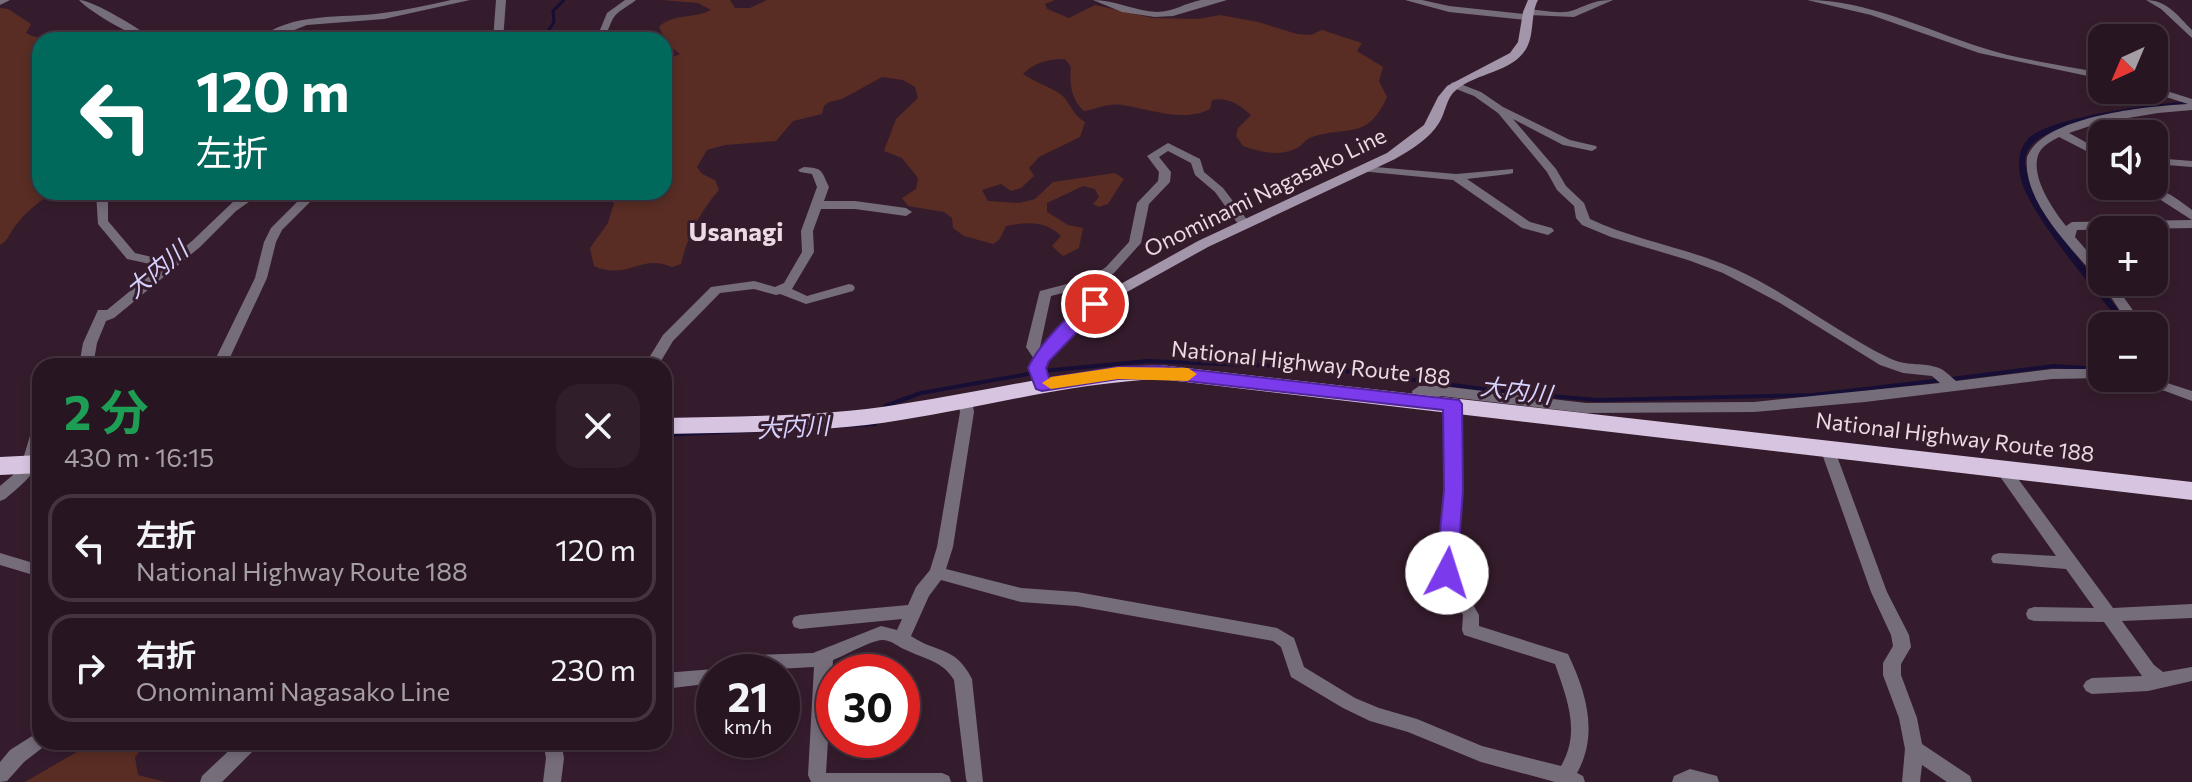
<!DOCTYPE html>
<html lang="ja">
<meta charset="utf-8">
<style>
body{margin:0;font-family:Commissioner,"Noto Sans JP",sans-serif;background:#301e2a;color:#f1f3f6;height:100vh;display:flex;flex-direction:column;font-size:30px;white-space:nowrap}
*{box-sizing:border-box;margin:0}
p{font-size:26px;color:#a59fa5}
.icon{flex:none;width:44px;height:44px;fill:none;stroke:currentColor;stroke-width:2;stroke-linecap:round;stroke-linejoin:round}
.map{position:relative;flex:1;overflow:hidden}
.side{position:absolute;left:32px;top:358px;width:640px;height:392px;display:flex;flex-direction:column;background:#281522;border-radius:24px;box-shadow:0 4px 12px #0003,0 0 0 2px #443440}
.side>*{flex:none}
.guide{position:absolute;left:32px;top:32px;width:640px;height:168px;border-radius:24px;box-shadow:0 4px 12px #0003,0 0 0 2px #443440;background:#00695c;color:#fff;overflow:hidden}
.needle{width:52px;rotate:224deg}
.tools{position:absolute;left:2088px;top:24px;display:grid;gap:16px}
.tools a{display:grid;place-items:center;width:80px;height:80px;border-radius:16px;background:#281522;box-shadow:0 4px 12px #0003,0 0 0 2px #443440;font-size:40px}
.speed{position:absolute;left:696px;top:654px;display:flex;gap:16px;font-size:40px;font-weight:700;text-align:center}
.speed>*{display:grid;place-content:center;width:104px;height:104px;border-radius:50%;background:#281522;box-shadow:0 4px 12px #0003,0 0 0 2px #443440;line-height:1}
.speed small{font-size:20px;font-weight:400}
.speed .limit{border:12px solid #d22;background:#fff;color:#111}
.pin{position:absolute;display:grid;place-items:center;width:68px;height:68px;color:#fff;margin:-34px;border:4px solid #fff;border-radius:50%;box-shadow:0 2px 8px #0007}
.me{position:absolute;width:88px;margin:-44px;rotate:5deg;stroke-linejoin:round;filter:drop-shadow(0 0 6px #0008)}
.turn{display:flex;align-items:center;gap:28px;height:168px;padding:0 32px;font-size:36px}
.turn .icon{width:104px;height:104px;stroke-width:2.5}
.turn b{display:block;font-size:56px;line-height:68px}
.round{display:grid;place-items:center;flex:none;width:84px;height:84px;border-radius:24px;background:#301e2a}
.summary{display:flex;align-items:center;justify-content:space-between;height:136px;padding:0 32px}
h1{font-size:48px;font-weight:700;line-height:60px;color:#1e9e55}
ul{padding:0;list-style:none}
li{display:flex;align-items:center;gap:24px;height:108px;margin:0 16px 12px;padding:0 16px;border:4px solid #443440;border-radius:24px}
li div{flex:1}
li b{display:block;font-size:30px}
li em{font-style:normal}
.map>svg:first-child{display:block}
.green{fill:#592d24}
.water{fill:#160e34}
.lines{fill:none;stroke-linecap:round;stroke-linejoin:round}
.stream-far1{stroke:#160e34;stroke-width:3}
.stream{stroke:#160e34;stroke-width:4}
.minor{fill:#766d7a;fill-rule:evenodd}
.secondary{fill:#a396aa;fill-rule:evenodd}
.trunk{fill:#d7c4e1;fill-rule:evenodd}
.route{fill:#7c3aed;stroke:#51269a;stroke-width:2}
.slow{fill:#f59e0b}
.labels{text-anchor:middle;stroke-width:6;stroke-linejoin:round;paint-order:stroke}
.street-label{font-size:22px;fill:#ebd9e4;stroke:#351c2d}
.water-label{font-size:24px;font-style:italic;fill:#d5d2fe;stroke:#351c2d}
.quarter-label{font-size:26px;font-weight:bold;fill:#ebd9e4;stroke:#351c2d}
</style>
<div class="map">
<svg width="2192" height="782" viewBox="0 0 2192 782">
<rect width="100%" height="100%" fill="#351c2d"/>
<path class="green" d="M 661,0 L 730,0 L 735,8 L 750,8 L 767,0 L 1055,0 L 1045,4 L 1047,9 L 1069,18 L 1095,5 L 1153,18 L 1198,19 L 1220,15 L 1258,22 L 1297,34 L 1311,35 L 1322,30 L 1362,43 L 1357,51 L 1383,67 L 1379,81 L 1387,97 C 1367,141 1349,125 1312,137 C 1305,139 1303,145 1297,148 C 1280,157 1260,152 1243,146 L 1236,136 L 1238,128 L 1251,115 C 1239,105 1229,97 1212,100 L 1210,109 C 1183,123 1150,109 1122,105 C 1108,103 1097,109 1084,111 C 1071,100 1069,82 1071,67 L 1065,59 C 1050,58 1033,63 1023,74 C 1035,82 1047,86 1059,93 C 1070,100 1070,113 1085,122 L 1080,137 L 1039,157 L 1029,168 L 1034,176 L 1021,188 L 1011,191 L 1001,184 L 982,190 L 988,201 L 1019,203 L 1035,199 L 1053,182 L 1115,173 L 1124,179 L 1108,204 L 1099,207 L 1093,204 L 1099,197 L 1095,189 L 1083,186 L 1047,203 L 1047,212 L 1068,225 L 1083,228 L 1079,248 L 1063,256 L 1052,246 L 1061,236 C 1046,220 1026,222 1006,226 L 999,240 L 993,244 L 964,236 L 953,228 L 952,218 L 944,212 L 908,206 L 902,198 L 916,189 L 918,178 L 902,158 L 884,151 L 896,119 L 918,98 L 915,87 L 903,80 L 882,77 L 842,99 L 829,102 L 824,106 L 822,114 L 793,121 L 776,141 L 725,145 L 707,150 L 697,167 L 702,174 L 715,180 L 719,190 C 699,213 688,235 681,264 L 672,267 C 641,253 627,281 594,266 L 590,248 L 608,223 L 614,203 L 605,192 L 664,192 L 664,61 L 680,54 L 668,45 L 659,27 C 673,13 694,19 711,10 L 698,3 Z
M 0,8 L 8,9 L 31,24 L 26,33 C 45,45 68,31 89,32 L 89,40 L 40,40 L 40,192 L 56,192 C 41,199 26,212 16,225 C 9,233 9,240 0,245 Z
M 94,742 L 148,742 L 135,757 L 138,775 L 165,782 L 25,782 Z"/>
<path class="water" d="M 2192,101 L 2192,104 C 2151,106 2112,114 2072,125 C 2056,130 2035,136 2027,152 C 2011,187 2109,293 2130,326 L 2123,326 C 2094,288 2040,228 2023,186 C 2018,172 2016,153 2027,140 C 2045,117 2161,103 2192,101 Z"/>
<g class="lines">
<path class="stream-far1" d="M 548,40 L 546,34 L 554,22 L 553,11 L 564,0"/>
<path class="stream" d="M 1043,371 L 1148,361 L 1322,368 L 1514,393 L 1597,400 L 1813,395 L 1942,380
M 1951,379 L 2054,366 L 2102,369
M 885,406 L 921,393 L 1034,373
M 664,435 L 875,424"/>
<path class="minor" d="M 0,0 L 10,0 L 0,5 Z
M 79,0 C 92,0 142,29 152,40 C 137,40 90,12 79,0 Z
M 451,0 L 470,0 L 384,19 L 307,25 L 269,40 L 257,40 C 292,11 341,19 383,13 C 406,10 429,5 451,0 Z
M 496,0 L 506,0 L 503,40 L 493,40 Z
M 625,0 L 636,0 C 630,5 618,11 614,17 C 604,34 611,40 586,40 L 600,30 L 607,13 Z
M 1093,0 C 1115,0 1135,11 1157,12 C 1173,12 1185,3 1201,0 C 1209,0 1218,0 1227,0 L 1173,16 L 1155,17 L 1122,12 Z
M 1405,0 L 1422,0 L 1449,6 L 1524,14 L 1524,10 L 1527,9 C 1541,10 1562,15 1574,10 C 1590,4 1595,0 1613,0 L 1574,17 L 1529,15 L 1531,17 L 1526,20 L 1449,12 Z
M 1807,0 C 1867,0 1924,29 1980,47 C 2019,60 2062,65 2102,73 L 2102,79 L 1979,53 L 1871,15 Z
M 2146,0 C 2167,0 2178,16 2192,30 L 2192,38 L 2161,9 Z
M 1455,82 L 1481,92 L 1503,107 L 1570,140 L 1596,146 L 1597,148 L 1592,151 L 1563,145 L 1513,119 L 1556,169 L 1566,186 L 1584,203 L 1590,219 C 1637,241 1688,248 1735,269 C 1790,294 1836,332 1889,358 C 1908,367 1919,362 1936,367 C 1944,369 1950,376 1956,381 L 2052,369 L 2102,369 L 2102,378 L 2104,378 L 2052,379 L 1865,402 L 1754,412 L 1586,413 L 1441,396 L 1426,396 L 1424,403 L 1414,403 L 1412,391 L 1419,386 L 1441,386 L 1586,403 L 1754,402 L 1940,383 L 1932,376 L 1903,373 L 1880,365 L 1780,303 L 1723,273 L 1688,260 L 1611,237 L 1582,225 L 1576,218 L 1574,206 L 1557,190 L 1547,172 L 1498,113 L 1474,96 L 1451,87 L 1451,83 Z
M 2154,87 L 2192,99 L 2192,110 L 2158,113 L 2104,122 L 2119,134 L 2107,134 L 2093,125 L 2069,133 L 2102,151 L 2102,159 L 2059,137 C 2052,141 2043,145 2039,153 C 2029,175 2053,210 2066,226 L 2072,222 L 2192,220 L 2192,228 L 2077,230 L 2075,237 L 2102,268 L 2102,280 L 2098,279 C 2071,248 2022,201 2027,157 C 2043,116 2148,106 2188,104 L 2150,92 L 2149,90 L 2154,90 Z
M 1168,143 L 1200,159 L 1204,172 L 1223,188 L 1251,225 L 1245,229 L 1241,228 L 1215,192 L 1195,175 L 1191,163 L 1168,151 L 1159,157 L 1171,172 L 1170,182 L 1149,204 L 1141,243 L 1114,273 L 1098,284 L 1051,296 L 1040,347 L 1048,359 L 1041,364 L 1036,362 L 1026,347 L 1039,294 L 1040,291 L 1090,278 L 1106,267 L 1129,242 L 1137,203 L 1158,181 L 1159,172 L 1147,156 Z
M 2154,158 L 2192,161 L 2192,167 L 2154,164 Z
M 1364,166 L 1456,174 L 1513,169 L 1513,173 L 1509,174 L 1467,179 L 1530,222 L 1552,228 L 1554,231 L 1548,235 L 1522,228 L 1453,180 L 1360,171 L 1358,169 Z
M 804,167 C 823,168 821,170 829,187 L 824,201 L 855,201 L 906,208 L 912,212 L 906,216 L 855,209 L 821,209 L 813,231 L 814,252 L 792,289 L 807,296 L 849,284 L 853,285 L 855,288 L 853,291 L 806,304 L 780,294 L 776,295 L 754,289 L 720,293 L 673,341 L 658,366 L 644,366 L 663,335 L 711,287 L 754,281 L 775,287 L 784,283 L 802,252 L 801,231 L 817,187 L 812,174 L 800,172 L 798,170 Z
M 2139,186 C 2161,186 2175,197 2192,210 L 2192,220 Z
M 96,192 L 108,192 L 108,221 L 135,253 L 160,259 L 163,265 L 192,241 L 235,200 L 248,192 L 263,192 L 236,211 L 200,247 L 114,318 L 106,321 L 97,343 L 93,366 L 79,366 L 83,343 L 98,310 L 107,310 L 152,273 L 150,264 L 127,259 L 98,224 Z
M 307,192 L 320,192 L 282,230 L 276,242 L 267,278 L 226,366 L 212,366 L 255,278 L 264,242 L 271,228 Z
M 2102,280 L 2102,282 L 2113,282 L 2144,326 L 2130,326 L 2101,282 Z
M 2154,354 L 2159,355 L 2169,372 L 2164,382 L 2192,391 L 2192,401 L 2165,391 L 2115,381 L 2113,378 L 2154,378 Z
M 965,395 L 972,400 L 974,412 L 953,547 L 946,569 L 1021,588 L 1077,592 L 1277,628 L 1294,638 L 1304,667 L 1355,698 L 1379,708 L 1417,719 L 1482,746 L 1561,766 C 1581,732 1567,699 1555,664 L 1464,635 L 1462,630 L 1463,615 L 1439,573 L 1445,490 L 1446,404 L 1453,399 L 1458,401 L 1460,404 L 1461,490 L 1455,573 L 1479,615 L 1479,626 L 1568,654 C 1586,692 1599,734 1577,773 L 1583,776 L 1585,782 L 1555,782 L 1481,762 L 1408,732 L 1370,721 L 1343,708 L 1291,677 L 1281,647 L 1273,641 L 1077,606 L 1021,602 L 941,580 L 929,596 L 911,636 C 937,654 955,645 972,679 L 983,782 L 967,782 L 966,779 L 954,680 C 943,661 924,659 906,650 C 898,647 892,640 882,640 C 870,641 846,655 833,660 L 826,773 L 942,773 L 949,776 L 951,782 L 811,782 L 808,775 L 814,667 L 722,672 L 725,667 L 757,655 L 813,653 L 881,626 L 897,630 L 902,619 L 800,629 L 794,627 L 792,622 L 794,617 L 800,615 L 908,605 L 916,587 L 930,570 L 937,547 L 960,412 L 958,400 Z
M 40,421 C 40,467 41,469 5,499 L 0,501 L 0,486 L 20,469 L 33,426 Z
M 1827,443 L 1832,444 L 1834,448 L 1887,592 L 1909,635 L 1911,647 L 1901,664 L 1901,675 L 1917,718 L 1922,744 L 1970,776 L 1972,782 L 1947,782 L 1922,765 L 1920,782 L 1902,782 L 1905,749 L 1899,718 L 1883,675 L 1883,663 L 1893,646 L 1891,635 L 1871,592 L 1820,448 L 1822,444 Z
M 2006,464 L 2011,465 L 2016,476 L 2113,608 L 2192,604 L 2192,618 L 2122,621 L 2154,665 L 2163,672 L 2192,667 L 2192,681 L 2148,691 L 2092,694 L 2086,691 L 2083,686 L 2086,681 L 2092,678 L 2142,676 L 2104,622 L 2034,621 L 2028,619 L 2026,614 L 2028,609 L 2034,607 L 2094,608 L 2066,569 L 1993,563 L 1991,559 L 1993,555 L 1999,553 L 2056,556 L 2001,478 L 1999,469 L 2001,465 Z
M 0,553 L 40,565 L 40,577 L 0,565 Z
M 714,669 L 721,672 L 714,672 L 714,683 L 664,689 L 664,673 Z
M 40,731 L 40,742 L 48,742 L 46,745 L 24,762 L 7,781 L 0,782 L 0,762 L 10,750 Z
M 238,742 L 259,742 L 256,748 L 222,782 L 200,782 L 202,776 Z
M 543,742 L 561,742 L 564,758 L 561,782 L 543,782 L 546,758 Z
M 1690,769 L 1717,776 L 1719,782 L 1672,782 L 1674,776 Z"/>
<path class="secondary" d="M 1528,0 L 1538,0 C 1530,15 1535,34 1526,49 C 1511,73 1478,72 1456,90 C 1446,98 1446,112 1439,123 C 1429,139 1412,149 1395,159 L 1208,247 L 1100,307 L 1088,316 L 1048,361 L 1045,368 L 1050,385 L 1048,389 L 1036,389 L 1029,368 L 1033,359 L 1078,310 L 1090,301 L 1198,241 L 1387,153 L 1424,125 L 1438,97 L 1447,86 L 1510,53 L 1518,42 L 1523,12 Z"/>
<path class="trunk" d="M 1160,365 L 2192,482 L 2192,500 L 1160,379 C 1072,383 988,406 901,420 C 823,433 743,432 664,434 L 664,418 C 743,416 823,417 901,404 C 988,391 1072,369 1160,365 Z
M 40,455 L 40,473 L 0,475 L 0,457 Z"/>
</g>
<path class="route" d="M 1095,299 L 1104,304 L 1049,361 L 1046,368 L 1049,378 L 1118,367 L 1160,366 L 1459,400 L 1462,404 L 1463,490 L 1457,573 L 1454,579 L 1447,581 L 1439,579 L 1436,573 L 1444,490 L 1443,410 L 1160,378 L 1118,379 L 1042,391 L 1036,389 L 1028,368 C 1037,348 1074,305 1095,299 Z"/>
<path class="slow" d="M 1118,367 L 1188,368 L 1197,374 L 1188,381 L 1118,379 L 1051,389 L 1042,383 L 1051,377 Z"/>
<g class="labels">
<g class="street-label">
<text transform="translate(1265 192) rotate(-26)" y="8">Onominami Nagasako Line</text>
<text transform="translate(1311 363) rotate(6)" y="8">National Highway Route 188</text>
<text transform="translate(1955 437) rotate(7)" y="8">National Highway Route 188</text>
</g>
<g class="water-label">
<text transform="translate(157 270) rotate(-40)" y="8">大内川</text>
<text transform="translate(1516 391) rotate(7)" y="8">大内川</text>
<text transform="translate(793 428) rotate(-3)" y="8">大内川</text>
</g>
<g class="quarter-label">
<text x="736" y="241">Usanagi</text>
</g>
</g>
</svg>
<div class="tools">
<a><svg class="needle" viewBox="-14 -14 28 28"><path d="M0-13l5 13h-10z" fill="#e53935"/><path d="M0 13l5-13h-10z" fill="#a59fa5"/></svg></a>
<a><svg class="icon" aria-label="sound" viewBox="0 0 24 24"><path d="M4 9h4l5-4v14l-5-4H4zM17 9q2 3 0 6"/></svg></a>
<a>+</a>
<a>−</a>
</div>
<div class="speed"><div>21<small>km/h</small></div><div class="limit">30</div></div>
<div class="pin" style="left:1095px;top:304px;background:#d93025"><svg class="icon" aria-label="arrive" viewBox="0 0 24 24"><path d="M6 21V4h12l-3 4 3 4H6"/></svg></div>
<svg class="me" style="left:1447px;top:573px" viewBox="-20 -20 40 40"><circle r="19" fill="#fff"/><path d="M0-13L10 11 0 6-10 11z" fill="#7c3aed"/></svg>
<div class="guide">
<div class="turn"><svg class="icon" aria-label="left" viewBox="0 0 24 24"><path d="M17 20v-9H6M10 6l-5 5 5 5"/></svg><div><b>120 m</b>左折</div></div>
</div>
<section class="side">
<div class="summary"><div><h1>2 分</h1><p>430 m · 16:15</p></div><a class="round"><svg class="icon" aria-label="close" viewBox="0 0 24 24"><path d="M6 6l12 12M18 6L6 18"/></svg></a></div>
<ul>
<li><svg class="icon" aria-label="left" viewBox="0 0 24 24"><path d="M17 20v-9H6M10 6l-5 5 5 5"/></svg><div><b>左折</b><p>National Highway Route 188</p></div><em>120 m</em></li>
<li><svg class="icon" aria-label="right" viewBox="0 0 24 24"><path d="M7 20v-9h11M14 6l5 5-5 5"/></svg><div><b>右折</b><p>Onominami Nagasako Line</p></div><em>230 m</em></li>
</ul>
</section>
</div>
